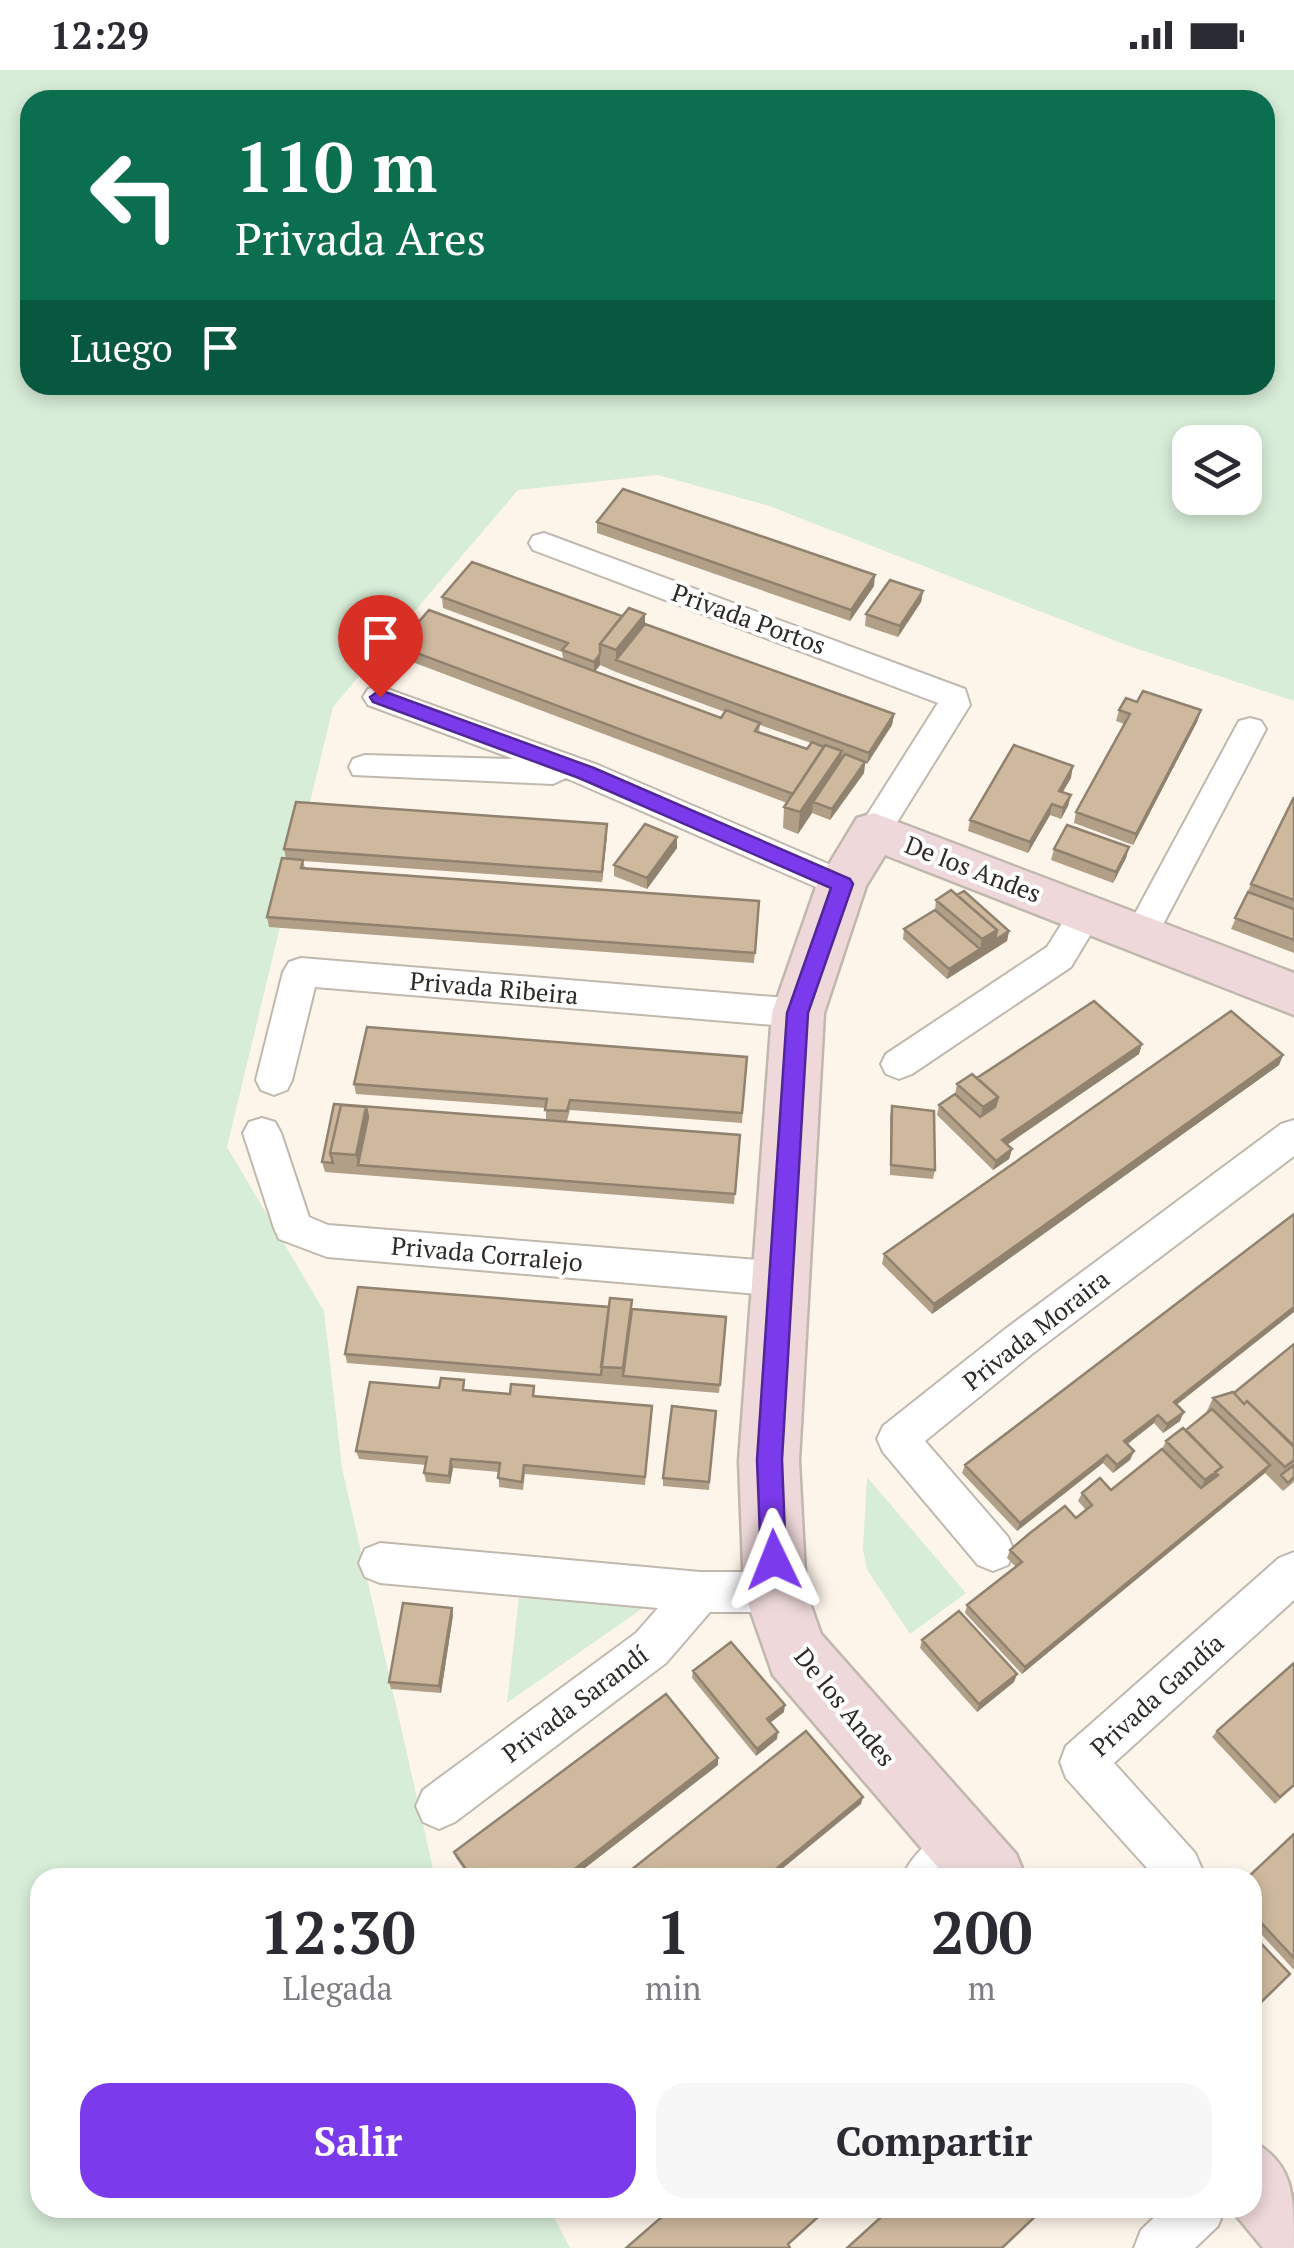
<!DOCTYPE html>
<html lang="es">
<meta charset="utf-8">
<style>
body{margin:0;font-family:"PT Serif",serif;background:#f7f7f7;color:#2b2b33;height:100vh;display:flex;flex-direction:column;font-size:38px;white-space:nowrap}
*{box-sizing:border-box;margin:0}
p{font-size:32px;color:#7c7c81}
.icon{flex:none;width:55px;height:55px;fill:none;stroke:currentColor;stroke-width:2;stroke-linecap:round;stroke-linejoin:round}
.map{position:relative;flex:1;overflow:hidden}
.sheet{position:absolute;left:30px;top:1798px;width:1232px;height:350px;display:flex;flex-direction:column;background:#fff;border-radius:30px;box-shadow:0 5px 15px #0003}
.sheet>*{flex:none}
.banner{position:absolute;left:20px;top:20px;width:1255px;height:305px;border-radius:30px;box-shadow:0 5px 15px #0003;background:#0b6e4f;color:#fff;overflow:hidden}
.buttons{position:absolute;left:1172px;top:355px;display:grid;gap:20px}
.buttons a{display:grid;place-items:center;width:90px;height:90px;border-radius:20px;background:#fff;box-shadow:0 5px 15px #0003;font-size:50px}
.pin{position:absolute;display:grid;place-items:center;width:85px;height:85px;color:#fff;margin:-102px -42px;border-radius:50% 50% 50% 0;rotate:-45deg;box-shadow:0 0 10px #0007}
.pin .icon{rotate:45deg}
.me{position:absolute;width:110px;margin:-55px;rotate:358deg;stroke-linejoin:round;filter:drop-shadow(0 0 8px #0008)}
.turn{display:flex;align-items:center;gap:35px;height:210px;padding:0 50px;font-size:45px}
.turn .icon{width:130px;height:130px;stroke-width:2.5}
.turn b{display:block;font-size:70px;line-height:85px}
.then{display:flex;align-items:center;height:95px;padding:0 50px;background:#0003;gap:20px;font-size:38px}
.eta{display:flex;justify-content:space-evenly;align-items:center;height:170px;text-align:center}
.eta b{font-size:60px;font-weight:600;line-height:70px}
.primary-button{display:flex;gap:20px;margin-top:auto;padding:20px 50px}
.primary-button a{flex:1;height:115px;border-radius:30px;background:#7c3aed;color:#fff;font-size:40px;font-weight:600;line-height:115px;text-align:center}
.primary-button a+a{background:#f7f7f7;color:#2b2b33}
.status{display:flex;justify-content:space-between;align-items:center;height:70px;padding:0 50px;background:#fff;direction:ltr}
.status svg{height:28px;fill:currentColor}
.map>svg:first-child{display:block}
.green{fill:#d7edd8;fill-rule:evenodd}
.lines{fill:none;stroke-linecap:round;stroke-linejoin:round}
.street-casing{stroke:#c0b8ae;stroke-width:4}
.secondary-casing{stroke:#c0b8ae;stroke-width:5}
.street{fill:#fff;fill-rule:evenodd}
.secondary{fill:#eed8d9;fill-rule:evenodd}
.wall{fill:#b19f88;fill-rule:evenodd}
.shaded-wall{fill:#90826f}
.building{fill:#ceb99e;stroke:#90826f;stroke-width:2.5}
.route{fill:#7c3aed;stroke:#51269a;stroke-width:2.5}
.labels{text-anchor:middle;stroke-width:8;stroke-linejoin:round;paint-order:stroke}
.street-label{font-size:25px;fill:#2e2b27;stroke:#fff}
</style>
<div class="status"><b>12:29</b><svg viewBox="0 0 49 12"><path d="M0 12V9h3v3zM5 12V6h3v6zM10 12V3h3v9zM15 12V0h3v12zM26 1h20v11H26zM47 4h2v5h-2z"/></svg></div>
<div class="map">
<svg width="1294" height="2178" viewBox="0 0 1294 2178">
<rect width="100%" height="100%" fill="#fef5ea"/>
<path class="green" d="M 0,0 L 1294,0 L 1294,631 L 1129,576 L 769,436 L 658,405 L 518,420 L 333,637 L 227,1077 L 324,1241 L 342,1398 L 435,1807 L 40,1808 L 40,2138 L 549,2138 L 570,2178 L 0,2178 ZM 30,30 L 1265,30 L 1265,315 L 30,315 ZM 1190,372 L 1245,372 L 1245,428 L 1190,428 Z
M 867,1407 L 966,1523 L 910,1564 L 867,1500 L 863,1479 Z
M 519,1527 L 646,1536 L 507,1633 Z"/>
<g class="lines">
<defs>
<path id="street" d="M 544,463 L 965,619 L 970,635 L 886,770 L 874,773 L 862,770 L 857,761 L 938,633 L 533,480 L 529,473 L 533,466 Z
M 379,616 L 598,695 L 854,805 L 859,814 L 854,823 L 842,827 L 830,823 L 566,708 L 553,714 L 353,705 L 349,697 L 353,689 L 365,685 L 514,689 L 368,635 L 363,627 L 368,619 Z
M 1250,648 L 1261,651 L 1266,659 L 1158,864 L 1153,873 L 1141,877 L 1129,873 L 1124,864 L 1239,651 Z
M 1087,829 L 1099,833 L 1104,842 L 1071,897 L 912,1004 L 899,1009 L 886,1004 L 881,994 L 886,984 L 1047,877 L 1075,833 Z
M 301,888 L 798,929 L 811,933 L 816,943 L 811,953 L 798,957 L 315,917 L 292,1010 L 287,1020 L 274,1025 L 261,1020 L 256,1010 L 283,902 L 289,892 Z
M 262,1048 L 275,1052 L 281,1063 L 309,1147 L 328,1155 L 783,1192 L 797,1197 L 802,1209 L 797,1221 L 783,1226 L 327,1187 L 279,1169 L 274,1158 L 243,1063 L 249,1052 Z
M 1294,1050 L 1294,1086 L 1032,1284 L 925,1371 L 1008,1467 L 1014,1481 L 1008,1495 L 993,1501 L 978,1495 L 883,1382 L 877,1369 L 883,1356 L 1004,1260 L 1281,1054 Z
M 380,1473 L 700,1502 L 775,1502 L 790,1508 L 796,1522 L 790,1536 L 775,1542 L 710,1542 L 666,1593 L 455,1752 L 439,1759 L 423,1752 L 416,1736 L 423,1720 L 636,1563 L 658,1538 L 380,1513 L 365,1507 L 359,1493 L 365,1479 Z
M 1294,1482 L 1294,1530 L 1114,1693 L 1195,1783 L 1202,1799 L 1199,1808 L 1156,1808 L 1066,1708 L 1060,1692 L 1066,1676 L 1279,1488 Z
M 963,1752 L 979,1759 L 986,1775 L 979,1791 L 961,1808 L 902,1808 C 912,1782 938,1762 963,1752 Z
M 1164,2138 L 1225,2138 L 1218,2156 L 1195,2178 L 1134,2178 L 1141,2160 Z"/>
<path id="secondary" d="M 874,743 L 1294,903 L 1294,945 L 885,785 L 866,816 L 824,943 L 799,1391 L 806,1522 L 821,1564 L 1016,1784 L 1026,1808 L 947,1808 L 773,1605 L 744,1522 L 739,1391 L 772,943 L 817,814 L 857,748 Z
M 1252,2071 C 1294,2094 1294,2125 1294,2178 L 1263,2178 L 1230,2138 L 1252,2138 Z"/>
</defs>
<use href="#street" class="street-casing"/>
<use href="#secondary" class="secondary-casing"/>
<use href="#street" class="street"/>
<use href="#secondary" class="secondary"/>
</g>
<path class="wall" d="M 597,452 L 874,516 L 850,551 L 597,463 Z
M 923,521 L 921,532 L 898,567 L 865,556 L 866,544 Z
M 442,527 L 622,546 L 894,644 L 892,655 L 867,694 L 865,693 L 864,703 L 830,750 L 812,743 L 798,764 L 783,758 L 784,737 L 787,733 L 399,587 L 398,576 L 563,589 L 562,582 L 443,538 ZM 600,595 L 616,602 L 725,642 L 721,648 L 595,601 ZM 760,655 L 811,673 L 807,679 L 759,662 Z
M 1137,632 L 1201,640 L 1197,652 L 1133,775 L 1074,753 L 1076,742 L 1124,654 L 1116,651 L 1119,640 Z
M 1071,708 L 1062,722 L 1071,725 L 1068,736 L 1061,749 L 1050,745 L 1028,783 L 968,761 L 970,750 Z
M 1294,727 L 1294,883 L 1231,859 L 1251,814 Z
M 607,764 L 602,812 L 303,791 L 305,798 L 759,831 L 754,893 L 269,857 L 267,847 L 286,789 L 284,779 Z
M 1129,777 L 1126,788 L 1113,813 L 1051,790 L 1054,779 Z
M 677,778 L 647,819 L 614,806 L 614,795 Z
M 957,825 L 1009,861 L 1007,871 L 947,909 L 903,869 L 904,859 L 935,840 L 936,830 Z
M 1142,974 L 1139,984 L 1007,1075 L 1012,1079 L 1009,1089 L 993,1100 L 937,1045 L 939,1035 L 955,1024 L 957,1014 L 977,1008 Z
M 1283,985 L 1279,995 L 932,1244 L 882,1194 L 884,1184 Z
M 747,987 L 742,1053 L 570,1040 L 567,1051 L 546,1050 L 546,1038 L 356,1024 L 354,1014 Z
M 334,1034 L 740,1065 L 734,1134 L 325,1102 L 322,1092 Z
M 892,1036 L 935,1100 L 933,1109 L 890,1105 L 890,1046 Z
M 632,1239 L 726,1247 L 719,1323 L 347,1293 L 345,1284 Z
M 1294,1274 L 1294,1412 L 1283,1421 L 1265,1403 L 1022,1604 L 965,1543 L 967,1535 L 1016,1497 L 1007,1488 L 1010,1480 L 1076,1448 L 1086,1440 L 1078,1431 L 1082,1423 L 1111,1420 L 1162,1379 L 1166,1371 L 1186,1360 L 1205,1345 L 1213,1328 L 1234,1323 Z
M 466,1320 L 652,1336 L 645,1415 L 525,1404 L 523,1420 L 499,1417 L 499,1402 L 453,1398 L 450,1414 L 426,1412 L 424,1403 L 426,1395 L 359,1389 L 356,1381 Z
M 1177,1335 L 1180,1351 L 1163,1363 L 1154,1353 L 1127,1374 L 1134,1381 L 1130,1390 L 1113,1403 L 1103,1393 L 1017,1461 L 962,1403 L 965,1395 Z
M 716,1341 L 709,1420 L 663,1416 L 663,1408 Z
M 453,1545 L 441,1623 L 391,1619 L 389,1612 Z
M 922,1570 L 1017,1604 L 1014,1612 L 977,1642 L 920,1578 Z
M 1294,1593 L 1294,1716 L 1275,1734 L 1212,1667 L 1217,1661 Z
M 693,1601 L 784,1642 L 770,1653 L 777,1669 L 756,1686 L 692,1608 Z
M 718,1688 L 718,1695 L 572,1808 L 470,1808 L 456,1788 L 454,1782 Z
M 1294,1764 L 1294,1900 L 1252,1854 L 1252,1808 Z"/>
<path class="shaded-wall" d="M 875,505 L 874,516 L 850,551 L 851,540 Z
M 923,521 L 921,532 L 898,567 L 900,556 Z
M 645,544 L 645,566 L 616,590 L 616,580 Z
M 600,584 L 600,595 L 594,603 L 594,592 Z
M 1201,640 L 1197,652 L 1133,775 L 1136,764 Z
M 894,644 L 892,655 L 867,694 L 869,683 Z
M 842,681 L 839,703 L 813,732 L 812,743 L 798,764 L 800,742 Z
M 865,692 L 864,703 L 830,750 L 832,739 Z
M 1073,696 L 1071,708 L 1057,732 L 1059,721 Z
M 1071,725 L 1068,736 L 1061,749 L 1063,738 Z
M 1052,734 L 1050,745 L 1028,783 L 1030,772 Z
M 607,754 L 607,764 L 602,812 L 602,802 Z
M 677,767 L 677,778 L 647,819 L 647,808 Z
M 1129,777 L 1126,788 L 1113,813 L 1116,802 Z
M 997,860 L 1009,861 L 1007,871 L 947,909 L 949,899 L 980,879 L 982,869 Z
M 1142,974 L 1139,984 L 999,1080 L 1002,1070 Z
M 1283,985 L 1279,995 L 932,1244 L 934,1234 Z
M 998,1027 L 993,1047 L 978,1057 L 983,1037 Z
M 366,1037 L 370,1057 L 358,1095 L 356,1085 Z
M 1012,1079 L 1009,1089 L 993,1100 L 996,1091 Z
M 1294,1237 L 1294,1242 L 1170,1340 L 1174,1332 Z
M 1184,1342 L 1180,1351 L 1163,1363 L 1167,1354 Z
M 1158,1345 L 1154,1353 L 1120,1380 L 1124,1371 Z
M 1134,1381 L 1130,1390 L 1113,1403 L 1117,1395 Z
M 1107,1385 L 1103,1393 L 1017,1461 L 1020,1453 Z
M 451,1389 L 453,1398 L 450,1414 L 449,1406 Z
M 1270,1395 L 1265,1403 L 1022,1604 L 1025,1597 Z
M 1222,1397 L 1213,1413 L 1197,1426 L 1205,1410 Z
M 452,1538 L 453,1545 L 441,1623 L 439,1616 Z
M 1017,1604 L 1014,1612 L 977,1642 L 979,1634 Z
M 785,1635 L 784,1642 L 766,1656 L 767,1649 Z
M 778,1662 L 777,1669 L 756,1686 L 757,1679 Z
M 718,1688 L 718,1695 L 572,1808 L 563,1808 Z
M 863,1727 L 861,1734 L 771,1808 L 765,1808 Z"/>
<path class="building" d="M 623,419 L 875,505 L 851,540 L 597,452 Z
M 472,492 L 622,546 L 600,574 L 600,584 L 594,592 L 562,580 L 568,573 L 442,527 Z
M 890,510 L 923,521 L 900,556 L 866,544 Z
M 629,538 L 645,544 L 616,580 L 600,574 Z
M 429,540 L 721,648 L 726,640 L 760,653 L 755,661 L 807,679 L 812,672 L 824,677 L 793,724 L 398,576 Z
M 645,554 L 894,644 L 869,683 L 616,590 Z
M 1143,621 L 1201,640 L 1136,764 L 1076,742 L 1130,644 L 1119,640 L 1126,628 L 1137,632 Z
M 825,675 L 842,681 L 800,742 L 784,737 Z
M 1014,675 L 1073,696 L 1059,721 L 1071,725 L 1063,738 L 1052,734 L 1030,772 L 970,750 Z
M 845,684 L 865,692 L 832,739 L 813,732 Z
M 1294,727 L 1294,830 L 1251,814 Z
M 296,732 L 607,754 L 602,802 L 284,779 Z
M 645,754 L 677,767 L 647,808 L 614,795 Z
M 1067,755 L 1129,777 L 1116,802 L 1054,779 Z
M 282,788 L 303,790 L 301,798 L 759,831 L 755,883 L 267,847 Z
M 951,820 L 997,860 L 982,869 L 936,830 Z
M 964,821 L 1009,861 L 995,870 L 997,860 L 957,825 Z
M 1248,822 L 1294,839 L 1294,870 L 1235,848 Z
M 935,840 L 980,879 L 949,899 L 904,859 Z
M 1094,931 L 1142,974 L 1002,1070 L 1012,1079 L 996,1091 L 939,1035 L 955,1024 L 980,1047 L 995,1037 L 998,1027 L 977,1008 Z
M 1231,941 L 1283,985 L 934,1234 L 884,1184 Z
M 367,957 L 747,987 L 742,1043 L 570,1030 L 567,1041 L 545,1040 L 547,1029 L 354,1014 Z
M 972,1004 L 998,1027 L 983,1037 L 957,1014 Z
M 334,1034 L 740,1065 L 735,1124 L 358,1095 L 368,1047 L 366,1037 L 341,1035 L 330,1083 L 333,1093 L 322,1092 Z
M 341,1035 L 366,1037 L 356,1085 L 330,1083 Z
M 892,1036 L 934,1041 L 935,1100 L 891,1095 Z
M 1294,1144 L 1294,1237 L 1174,1332 L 1184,1342 L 1167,1354 L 1158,1345 L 1124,1371 L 1134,1381 L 1117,1395 L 1107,1385 L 1020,1453 L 965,1395 Z
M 358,1217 L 609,1237 L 601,1305 L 345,1284 Z
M 610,1228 L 632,1230 L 623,1298 L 601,1297 Z
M 632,1239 L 726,1247 L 720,1315 L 623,1306 Z
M 1294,1274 L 1294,1374 L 1293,1375 L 1247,1331 L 1244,1334 L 1234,1323 Z
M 441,1308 L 464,1310 L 463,1320 L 510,1324 L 511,1314 L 534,1316 L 533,1326 L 652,1336 L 645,1407 L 524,1395 L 522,1412 L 498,1408 L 500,1393 L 451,1389 L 449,1406 L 424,1403 L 427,1387 L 356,1381 L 370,1312 L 439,1318 Z
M 1233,1322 L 1244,1334 L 1247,1331 L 1294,1377 L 1294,1390 L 1285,1397 L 1213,1328 Z
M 672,1336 L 716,1341 L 709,1412 L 663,1408 Z
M 1212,1339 L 1270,1395 L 1025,1597 L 967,1535 L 1022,1492 L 1010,1480 L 1030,1463 L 1065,1436 L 1076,1448 L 1092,1435 L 1082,1423 L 1100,1408 L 1111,1420 L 1162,1379 L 1201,1418 L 1218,1405 L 1215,1402 L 1222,1397 L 1186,1360 Z
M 1183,1358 L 1222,1397 L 1205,1410 L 1166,1371 Z
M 1294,1395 L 1294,1407 L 1288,1413 L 1281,1405 Z
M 403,1533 L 452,1538 L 439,1616 L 389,1612 Z
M 959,1541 L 1017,1604 L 979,1634 L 922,1570 Z
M 731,1572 L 785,1635 L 767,1649 L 778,1662 L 757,1679 L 693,1601 Z
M 1294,1593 L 1294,1715 L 1280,1727 L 1217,1661 Z
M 666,1624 L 718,1688 L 563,1808 L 472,1808 L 454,1782 Z
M 806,1661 L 863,1727 L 765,1808 L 621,1808 Z
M 1294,1764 L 1294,1888 L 1252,1843 L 1252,1808 L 1247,1808 Z
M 1252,1864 L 1290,1904 L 1253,1940 L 1252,1940 Z
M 672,2138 L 828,2138 L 788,2174 L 790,2178 L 626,2178 Z
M 891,2138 L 1044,2138 L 1002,2178 L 847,2178 Z"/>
<path class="route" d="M 380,620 L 594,698 L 850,809 L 853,814 L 808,943 L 782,1390 L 786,1490 L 783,1498 L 774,1502 L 764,1498 L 761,1490 L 757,1390 L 787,943 L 831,818 L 579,708 L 373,632 L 370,627 Z"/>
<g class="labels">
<g class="street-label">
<text transform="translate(749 549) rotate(20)" y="9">Privada Portos</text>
<text transform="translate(973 799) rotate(21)" y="9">De los Andes</text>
<text transform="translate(494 918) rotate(5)" y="9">Privada Ribeira</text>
<text transform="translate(487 1184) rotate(5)" y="9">Privada Corralejo</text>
<text transform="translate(1036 1260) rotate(-38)" y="9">Privada Moraira</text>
<text transform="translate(1157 1625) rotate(-42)" y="9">Privada Gandía</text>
<text transform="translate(575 1634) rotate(-37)" y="9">Privada Sarandí</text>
<text transform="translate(845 1637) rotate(51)" y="9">De los Andes</text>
</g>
</g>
</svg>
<div class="buttons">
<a><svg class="icon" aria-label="layers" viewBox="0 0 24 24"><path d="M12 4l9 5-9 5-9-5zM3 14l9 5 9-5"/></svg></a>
</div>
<div class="pin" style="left:380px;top:627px;background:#d93025"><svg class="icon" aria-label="arrive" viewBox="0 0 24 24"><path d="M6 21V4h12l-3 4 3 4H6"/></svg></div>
<svg class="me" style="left:774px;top:1490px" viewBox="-20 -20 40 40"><path d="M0-17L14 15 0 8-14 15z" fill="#7c3aed" stroke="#fff" stroke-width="4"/></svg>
<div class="banner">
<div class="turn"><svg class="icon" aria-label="left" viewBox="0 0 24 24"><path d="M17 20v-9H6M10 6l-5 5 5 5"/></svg><div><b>110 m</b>Privada Ares</div></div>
<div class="then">Luego<svg class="icon" aria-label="arrive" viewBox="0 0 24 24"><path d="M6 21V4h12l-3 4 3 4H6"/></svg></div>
</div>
<section class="sheet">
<div class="eta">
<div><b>12:30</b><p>Llegada</p></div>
<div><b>1</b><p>min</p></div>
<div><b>200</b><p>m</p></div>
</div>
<div class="primary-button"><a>Salir</a><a>Compartir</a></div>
</section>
</div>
